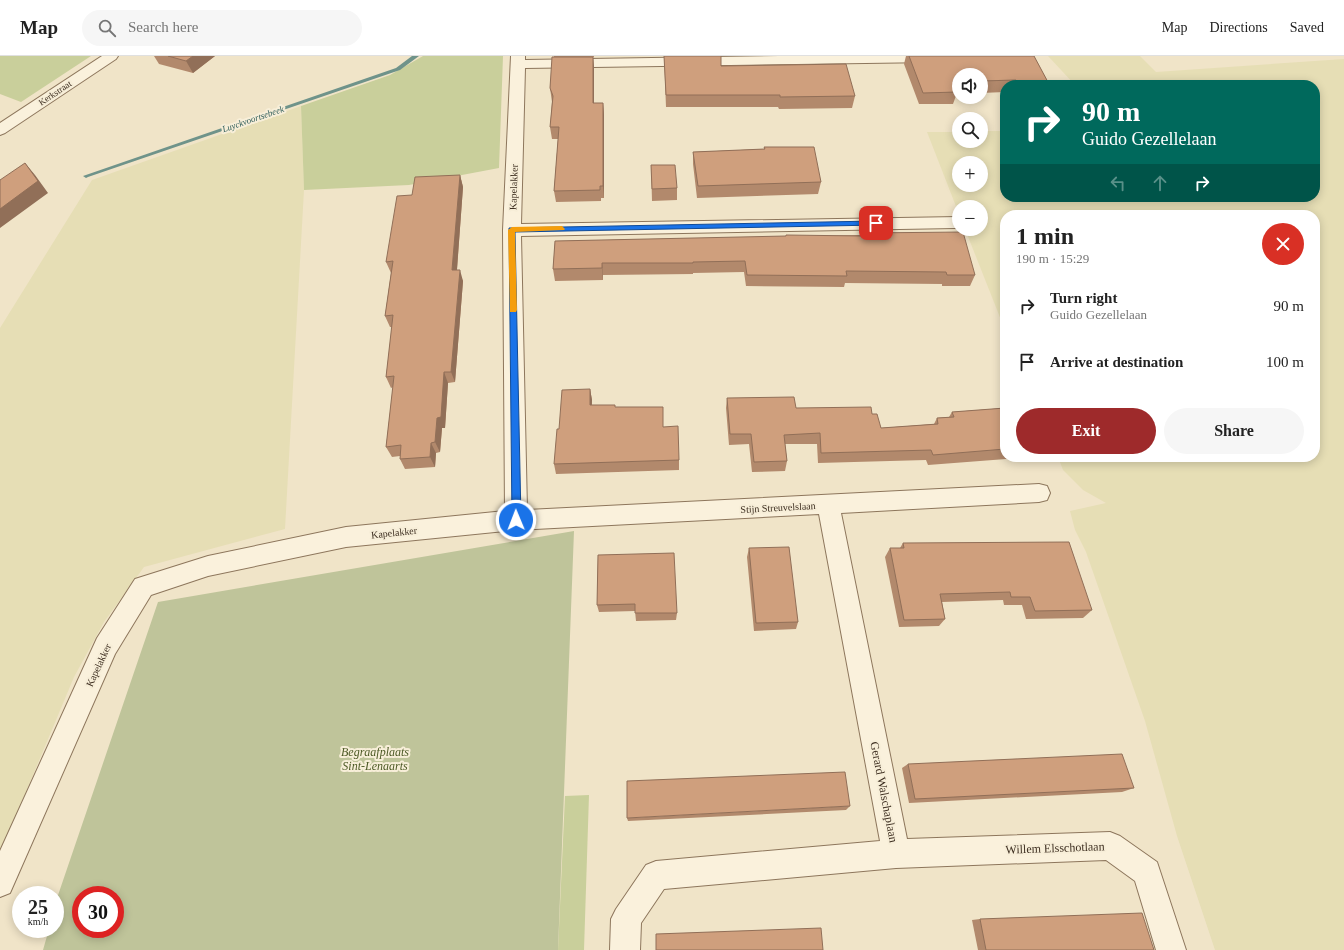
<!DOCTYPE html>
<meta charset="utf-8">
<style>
body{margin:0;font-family:"Times New Roman",serif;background:#f6f6f6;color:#222;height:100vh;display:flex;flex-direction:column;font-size:15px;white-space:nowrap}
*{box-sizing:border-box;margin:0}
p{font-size:13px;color:#767676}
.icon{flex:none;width:22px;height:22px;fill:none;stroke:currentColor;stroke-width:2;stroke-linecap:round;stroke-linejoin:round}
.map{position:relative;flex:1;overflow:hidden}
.drawer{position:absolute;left:1000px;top:154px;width:320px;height:252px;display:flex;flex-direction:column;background:#fff;border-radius:16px;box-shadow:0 2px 10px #0003}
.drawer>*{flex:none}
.top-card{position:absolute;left:1000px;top:24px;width:320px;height:122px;border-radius:16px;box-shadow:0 2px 10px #0003;background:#00695c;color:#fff;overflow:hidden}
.fabs{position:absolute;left:952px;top:12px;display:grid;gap:8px}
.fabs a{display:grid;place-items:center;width:36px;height:36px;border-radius:50%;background:#fff;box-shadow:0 2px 10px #0003;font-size:20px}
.speed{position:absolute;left:12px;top:830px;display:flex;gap:8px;font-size:20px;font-weight:700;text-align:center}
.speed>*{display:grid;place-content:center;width:52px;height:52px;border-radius:50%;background:#fff;box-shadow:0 2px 10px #0003;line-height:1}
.speed small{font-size:10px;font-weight:400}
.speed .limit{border:6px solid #d22;background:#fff;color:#111}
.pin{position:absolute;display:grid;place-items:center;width:34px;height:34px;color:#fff;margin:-17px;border-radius:8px;box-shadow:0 2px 6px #0006}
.me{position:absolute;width:44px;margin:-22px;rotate:359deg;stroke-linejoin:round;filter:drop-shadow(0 0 3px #0008)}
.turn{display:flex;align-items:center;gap:14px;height:84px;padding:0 16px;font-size:18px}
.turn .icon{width:52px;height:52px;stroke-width:2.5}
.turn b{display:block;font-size:28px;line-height:34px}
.lanes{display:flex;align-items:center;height:38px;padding:0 16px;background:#0003;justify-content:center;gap:20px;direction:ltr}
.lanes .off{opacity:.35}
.round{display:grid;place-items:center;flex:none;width:42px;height:42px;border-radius:21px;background:#f6f6f6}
.overview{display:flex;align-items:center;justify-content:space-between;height:68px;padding:0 16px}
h1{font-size:24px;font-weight:600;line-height:30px}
.action{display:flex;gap:8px;margin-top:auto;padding:8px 16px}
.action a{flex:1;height:46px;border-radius:24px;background:#9e2a2b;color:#fff;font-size:16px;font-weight:600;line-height:46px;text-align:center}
.action a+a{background:#f6f6f6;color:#222}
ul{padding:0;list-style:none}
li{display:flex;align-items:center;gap:12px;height:56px;padding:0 16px}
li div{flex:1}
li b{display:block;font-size:15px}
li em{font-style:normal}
header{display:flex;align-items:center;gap:24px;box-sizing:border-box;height:56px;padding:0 20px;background:#fff;border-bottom:1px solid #e0e0e0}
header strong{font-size:19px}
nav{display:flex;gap:22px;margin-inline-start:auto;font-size:14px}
.search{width:280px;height:36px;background:#f6f6f6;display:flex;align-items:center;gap:10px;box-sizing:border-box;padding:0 14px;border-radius:22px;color:#767676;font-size:15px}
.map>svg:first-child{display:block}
.farmland{fill:#e6deb5;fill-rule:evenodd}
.green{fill:#c9cf9b}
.cemetery{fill:#bfc49a;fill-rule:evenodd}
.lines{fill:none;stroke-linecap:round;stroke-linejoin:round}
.stream{fill:#6f938a;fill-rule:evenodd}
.minor-casing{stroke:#8d765c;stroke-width:2}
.minor{fill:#faf1dc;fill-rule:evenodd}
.wall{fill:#b2896c}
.shaded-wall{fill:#916f58}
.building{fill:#cf9f7d;stroke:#916f58}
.route{fill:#1a73e8;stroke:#114b97}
.slow{fill:#f59e0b}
.labels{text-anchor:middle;stroke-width:4;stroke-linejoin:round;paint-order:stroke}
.far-street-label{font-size:9px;fill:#3d2e20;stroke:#f7eed8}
.far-water-label{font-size:9px;font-style:italic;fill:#2f5d5a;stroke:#f7eed8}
.street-label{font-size:10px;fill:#3d2e20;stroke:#f7eed8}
.near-park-label{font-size:12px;font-style:italic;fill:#4d5a26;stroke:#f7eed8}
.near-street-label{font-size:12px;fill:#3d2e20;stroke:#f7eed8}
</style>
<header>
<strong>Map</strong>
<div class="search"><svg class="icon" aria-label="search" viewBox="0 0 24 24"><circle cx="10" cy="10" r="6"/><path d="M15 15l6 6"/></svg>Search here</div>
<nav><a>Map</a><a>Directions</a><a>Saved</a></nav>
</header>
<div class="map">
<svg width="1344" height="894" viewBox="0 0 1344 894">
<rect width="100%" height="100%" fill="#f0e4c8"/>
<path class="farmland" d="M 1048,0 L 1140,0 L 1156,16 L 1344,3 L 1344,894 L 1215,894 L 1177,780 L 1145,665 L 1086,496 L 1075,474 L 1070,455 L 1106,447 L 1083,434 L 1063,414 L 1058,401 L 1315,401 L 1315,159 L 1005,159 L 1005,274 L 965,173 L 981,173 L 981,151 L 959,151 L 959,158 L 927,76 L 959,76 L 959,85 L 981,85 L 981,75 L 1005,75 L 1005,141 L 1315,141 L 1315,29 L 1075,29 ZM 959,107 L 981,107 L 981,129 L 959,129 Z
M 301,50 L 304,134 L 285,473 L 144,511 L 104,566 L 74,621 L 5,786 L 0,792 L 0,272 L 92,124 Z"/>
<path class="green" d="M 0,0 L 91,0 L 21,46 L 0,38 Z
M 423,0 L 503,0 L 499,112 L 409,129 L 304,134 L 301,50 L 390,19 Z
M 589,739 L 584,894 L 558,894 L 565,740 Z"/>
<path class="cemetery" d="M 574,475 L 558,894 L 43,894 L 49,873 L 55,873 L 55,848 L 158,546 ZM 81,839 L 115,839 L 115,873 L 81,873 Z"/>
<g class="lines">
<path class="stream" d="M 412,0 L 419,0 L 400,14 L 88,121 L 86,122 L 83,120 L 396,12 Z"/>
<defs>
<path id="minor" d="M 102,0 L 118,0 L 116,3 L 5,77 L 0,79 L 0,67 Z
M 511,0 L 525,0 L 525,4 L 779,0 L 940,0 L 941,2 L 939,5 L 934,6 L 525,12 L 521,168 L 959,161 L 959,171 L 955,172 L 521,180 L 527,454 L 1039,428 L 1047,430 L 1050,437 L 1047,444 L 1039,446 L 841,457 L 907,783 L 1110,776 L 1120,780 L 1157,806 L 1186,894 L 1156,894 L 1135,825 L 1106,804 L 896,812 L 664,833 L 641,867 L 640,894 L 610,894 L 611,863 L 616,853 L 646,809 L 656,805 L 880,785 L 819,458 L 516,474 L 346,491 L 208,520 L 151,539 L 115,598 L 10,837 L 0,841 L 0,795 L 97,582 L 135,523 L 208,500 L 346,471 L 505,455 L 503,174 Z"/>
</defs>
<use href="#minor" class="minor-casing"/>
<use href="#minor" class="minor"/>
</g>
<path class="wall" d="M 154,0 L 215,0 L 193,17 L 159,8 Z
M 554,0 L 594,0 L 594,1 L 593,1 L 594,12 L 594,47 L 603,47 L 604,59 L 604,142 L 601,142 L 601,145 L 556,146 L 554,135 L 558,83 L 552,83 L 550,71 L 552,46 L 550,32 Z
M 663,0 L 721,0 L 721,10 L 855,40 L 852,52 L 779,53 L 778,51 L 666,51 L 664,0 Z
M 906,0 L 1034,0 L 1049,28 L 1048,29 L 1005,29 L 1005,36 L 981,37 L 981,19 L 959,19 L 959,37 L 957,37 L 953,48 L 919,48 L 904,8 Z
M 764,91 L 821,126 L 818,138 L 697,142 L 693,108 L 693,96 L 764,93 Z
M 651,109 L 677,132 L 677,144 L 652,145 Z
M 460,119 L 463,131 L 457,214 L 463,225 L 455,326 L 448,327 L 445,372 L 442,372 L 440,396 L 436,397 L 435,411 L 405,413 L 400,403 L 400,400 L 392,401 L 386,391 L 393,331 L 391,332 L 386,321 L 392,271 L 390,271 L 385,260 L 391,217 L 386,206 L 412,139 Z
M 862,177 L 975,219 L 970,230 L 942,230 L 942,228 L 845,227 L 844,231 L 746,230 L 744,216 L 693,217 L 693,218 L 603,219 L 603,224 L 555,225 L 553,213 L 555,185 L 861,179 Z
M 590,333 L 592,344 L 592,349 L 616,351 L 663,371 L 679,404 L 679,414 L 556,418 L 554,408 Z
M 727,342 L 796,352 L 872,358 L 881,372 L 934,368 L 937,362 L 949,361 L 952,356 L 1005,352 L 1005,401 L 1038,401 L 1037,402 L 1006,403 L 928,409 L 926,404 L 818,407 L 817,388 L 785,388 L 787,405 L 785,415 L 752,416 L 749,388 L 729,389 L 726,352 Z
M 903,487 L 1092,554 L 1083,562 L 1026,563 L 1022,549 L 1004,549 L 1003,544 L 942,546 L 945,563 L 939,570 L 899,571 L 885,501 L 890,492 L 900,492 Z
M 749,492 L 798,566 L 796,573 L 754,575 L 747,501 Z
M 598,499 L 677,557 L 676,564 L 636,565 L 635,555 L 599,556 L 597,549 Z
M 908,708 L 1134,732 L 1122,736 L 909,747 L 902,712 Z
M 850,750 L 846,754 L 628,765 L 627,762 Z
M 980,863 L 1154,894 L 978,894 L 972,864 Z"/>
<path class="shaded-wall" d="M 193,0 L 215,0 L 193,17 L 186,5 Z
M 593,1 L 594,12 L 594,59 L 593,47 Z
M 603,47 L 604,59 L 604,142 L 603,130 Z
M 25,107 L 35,119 L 48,137 L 0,172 L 0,153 Z
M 460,119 L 463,131 L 456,226 L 452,214 Z
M 602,207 L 603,219 L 603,224 L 602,212 Z
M 460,214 L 463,225 L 455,326 L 451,316 Z
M 444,316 L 448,327 L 445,372 L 442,372 L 440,396 L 435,386 L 437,362 Z
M 590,333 L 592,344 L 591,360 L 590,349 Z
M 431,387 L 436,397 L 435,411 L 430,401 Z"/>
<path class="building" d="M 168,0 L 193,0 L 186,5 Z
M 664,0 L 721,0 L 721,10 L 846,8 L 855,40 L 780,41 L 780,39 L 666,39 Z
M 909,0 L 1034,0 L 1049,28 L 1018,29 L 1016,24 L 981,25 L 981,19 L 959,19 L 959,25 L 953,25 L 957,36 L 923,37 Z
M 552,1 L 593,1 L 593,47 L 603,47 L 603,130 L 600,130 L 600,134 L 554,135 L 559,71 L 550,71 L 553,40 L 550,32 Z
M 764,91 L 814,91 L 821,126 L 698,130 L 693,96 L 765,93 Z
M 25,107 L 38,125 L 0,153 L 0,124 Z
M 651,109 L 675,109 L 677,132 L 652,133 Z
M 460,119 L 452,214 L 460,214 L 451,316 L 444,316 L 441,361 L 437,362 L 435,386 L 431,387 L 430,401 L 400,403 L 401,389 L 386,391 L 394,320 L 386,321 L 393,259 L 385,260 L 393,205 L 386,206 L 397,140 L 412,139 L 415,121 Z
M 963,176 L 975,219 L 947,219 L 946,216 L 846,215 L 847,220 L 747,219 L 745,205 L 693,206 L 693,207 L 602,207 L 602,212 L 553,213 L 555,185 L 786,180 L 786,179 L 862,180 L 862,177 Z
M 590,333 L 590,349 L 615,349 L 615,351 L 663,351 L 663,371 L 678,370 L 679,404 L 554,408 L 557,373 L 559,373 L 562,334 Z
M 794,341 L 796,352 L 871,351 L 872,358 L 877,358 L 881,372 L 938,368 L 937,362 L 954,361 L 952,356 L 1005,352 L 1005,393 L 933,399 L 931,394 L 821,397 L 820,377 L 784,379 L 787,405 L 754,406 L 751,378 L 730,378 L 727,342 Z
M 1069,486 L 1092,554 L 1035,555 L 1030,541 L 1011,541 L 1010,536 L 940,538 L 945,563 L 904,564 L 890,492 L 904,492 L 903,487 Z
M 789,491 L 798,566 L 756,567 L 749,492 Z
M 674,497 L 677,557 L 635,557 L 635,548 L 597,549 L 598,499 Z
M 1122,698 L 1134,732 L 915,743 L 908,708 Z
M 845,716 L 850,750 L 627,762 L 627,725 Z
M 1142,857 L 1154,894 L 986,894 L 980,863 Z
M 821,872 L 823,894 L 656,894 L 656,878 Z"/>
<path class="route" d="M 876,165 L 878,165 L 878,169 L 515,176 L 521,464 L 520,467 L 513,467 L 512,464 L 509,172 Z"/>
<path class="slow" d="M 562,170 L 565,173 L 564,174 L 515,176 L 517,254 L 516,256 L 510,256 L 508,174 L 512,171 Z"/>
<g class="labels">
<g class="far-street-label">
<text transform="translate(55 37) rotate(-34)" y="3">Kerkstraat</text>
</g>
<g class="far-water-label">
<text transform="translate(253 63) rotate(-19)" y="3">Luyckvoortsebeek</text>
</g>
<g class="street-label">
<text transform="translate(513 131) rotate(-88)" y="4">Kapelakker</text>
<text transform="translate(778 451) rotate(-3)" y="4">Stijn Streuvelslaan</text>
<text transform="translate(394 476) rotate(-6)" y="4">Kapelakker</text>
<text transform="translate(98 609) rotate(-65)" y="4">Kapelakker</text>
</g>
<g class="near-park-label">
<text x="375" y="700">Begraafplaats<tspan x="375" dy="14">Sint-Lenaarts</tspan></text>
</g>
<g class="near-street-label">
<text transform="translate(884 736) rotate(79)" y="4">Gerard Walschaplaan</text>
<text transform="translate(1055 792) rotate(-2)" y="4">Willem Elsschotlaan</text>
</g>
</g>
</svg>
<div class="fabs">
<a><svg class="icon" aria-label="sound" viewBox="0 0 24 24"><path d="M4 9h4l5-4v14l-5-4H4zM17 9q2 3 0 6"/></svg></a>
<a><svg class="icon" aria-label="search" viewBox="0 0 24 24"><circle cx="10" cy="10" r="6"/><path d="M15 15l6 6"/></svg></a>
<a>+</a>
<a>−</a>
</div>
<div class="speed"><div>25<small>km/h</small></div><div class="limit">30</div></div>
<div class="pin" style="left:876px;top:167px;background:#d93025"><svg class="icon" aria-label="arrive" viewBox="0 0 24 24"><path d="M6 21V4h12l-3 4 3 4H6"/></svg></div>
<svg class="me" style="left:516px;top:464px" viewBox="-20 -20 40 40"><circle r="17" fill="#1a73e8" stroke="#fff" stroke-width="3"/><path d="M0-11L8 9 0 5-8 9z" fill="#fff"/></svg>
<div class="top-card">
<div class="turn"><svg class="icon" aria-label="right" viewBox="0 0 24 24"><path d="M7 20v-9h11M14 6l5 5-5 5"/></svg><div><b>90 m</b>Guido Gezellelaan</div></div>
<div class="lanes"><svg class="icon off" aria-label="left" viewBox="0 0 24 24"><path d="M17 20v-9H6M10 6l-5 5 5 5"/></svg><svg class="icon off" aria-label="ahead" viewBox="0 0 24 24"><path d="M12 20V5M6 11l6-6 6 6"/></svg><svg class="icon" aria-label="right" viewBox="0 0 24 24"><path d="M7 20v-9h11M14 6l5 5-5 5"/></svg></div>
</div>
<section class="drawer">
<div class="overview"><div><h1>1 min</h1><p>190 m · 15:29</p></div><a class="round" style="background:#d93025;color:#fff"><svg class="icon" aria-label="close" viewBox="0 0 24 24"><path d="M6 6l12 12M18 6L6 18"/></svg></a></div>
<ul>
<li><svg class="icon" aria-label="right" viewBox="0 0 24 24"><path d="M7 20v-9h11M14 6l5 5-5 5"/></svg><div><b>Turn right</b><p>Guido Gezellelaan</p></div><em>90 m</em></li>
<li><svg class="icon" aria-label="arrive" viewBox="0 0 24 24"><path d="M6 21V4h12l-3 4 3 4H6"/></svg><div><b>Arrive at destination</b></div><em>100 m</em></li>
</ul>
<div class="action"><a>Exit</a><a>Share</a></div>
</section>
</div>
